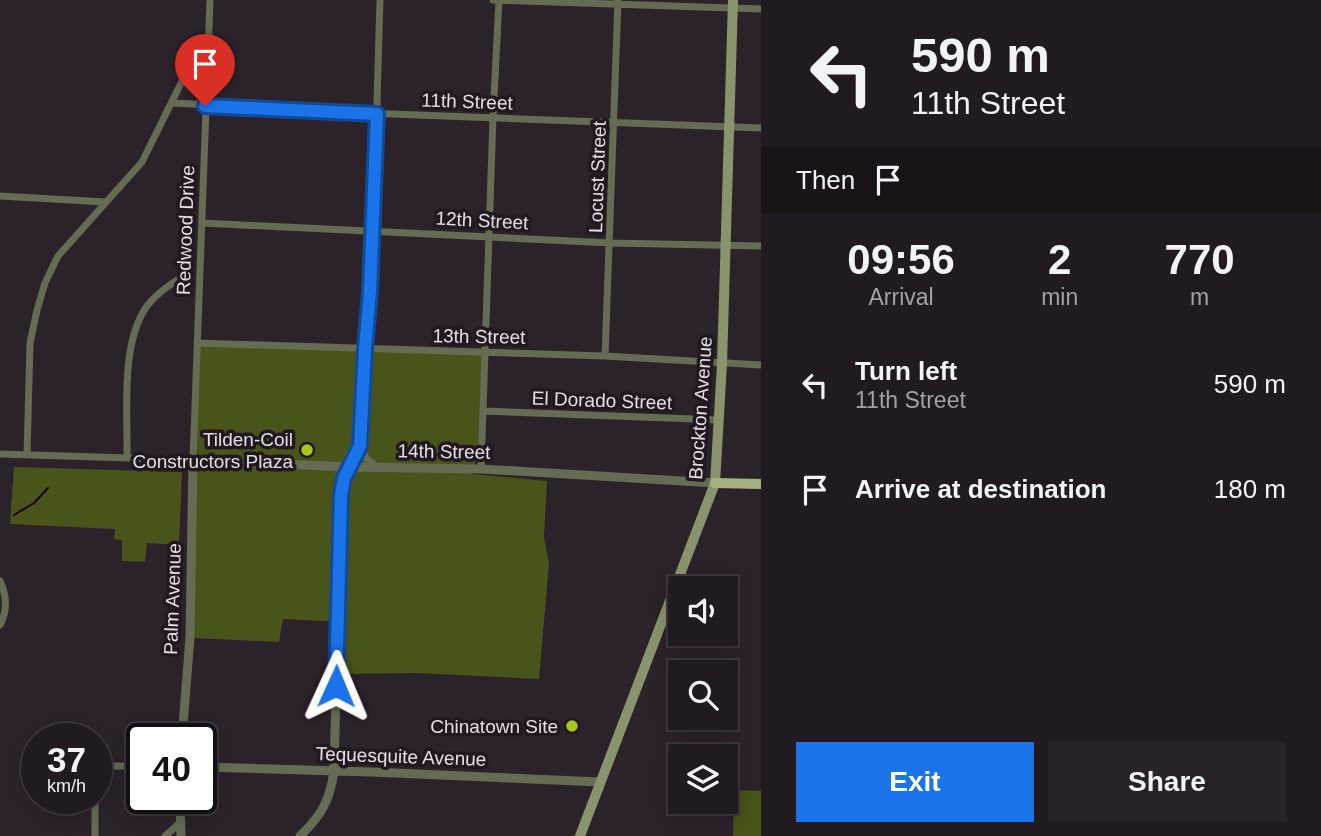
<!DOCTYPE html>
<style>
body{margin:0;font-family:Arial,sans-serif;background:#292329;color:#f1f3f6;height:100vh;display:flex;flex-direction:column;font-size:26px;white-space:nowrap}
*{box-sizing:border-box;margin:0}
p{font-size:23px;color:#a2a1a5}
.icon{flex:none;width:38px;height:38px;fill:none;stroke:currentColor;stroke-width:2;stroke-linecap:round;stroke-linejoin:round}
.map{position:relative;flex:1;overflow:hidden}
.drawer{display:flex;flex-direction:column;background:#211a20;width:560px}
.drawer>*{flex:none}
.hud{background:#211a20;color:#f1f3f6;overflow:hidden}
.fabs{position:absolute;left:668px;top:576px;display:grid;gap:14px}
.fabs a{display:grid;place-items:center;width:70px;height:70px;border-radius:0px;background:#211a20;box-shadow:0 4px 18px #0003,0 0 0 2px #3e383e;font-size:35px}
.speed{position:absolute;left:21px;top:723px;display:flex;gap:14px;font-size:35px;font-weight:700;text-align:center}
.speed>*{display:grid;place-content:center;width:91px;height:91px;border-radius:50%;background:#211a20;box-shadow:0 4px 18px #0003,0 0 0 2px #3e383e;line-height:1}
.speed small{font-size:18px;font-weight:400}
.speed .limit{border:4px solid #111;border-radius:10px;background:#fff;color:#111}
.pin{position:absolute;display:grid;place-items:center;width:60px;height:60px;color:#fff;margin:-72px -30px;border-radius:50% 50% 50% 0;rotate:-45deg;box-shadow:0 0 7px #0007}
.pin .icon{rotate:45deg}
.me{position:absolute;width:77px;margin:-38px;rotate:1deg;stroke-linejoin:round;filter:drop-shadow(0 0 5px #0008)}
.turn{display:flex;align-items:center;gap:24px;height:147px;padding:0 35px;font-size:32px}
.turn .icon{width:91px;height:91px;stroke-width:2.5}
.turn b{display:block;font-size:49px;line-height:60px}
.then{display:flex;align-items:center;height:66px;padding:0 35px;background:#0003;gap:14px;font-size:26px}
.eta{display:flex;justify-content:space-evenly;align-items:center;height:119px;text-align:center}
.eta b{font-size:42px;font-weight:700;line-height:49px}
.primary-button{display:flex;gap:14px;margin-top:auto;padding:14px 35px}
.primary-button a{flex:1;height:80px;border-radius:0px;background:#1a73e8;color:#fff;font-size:28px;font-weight:700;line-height:80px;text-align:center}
.primary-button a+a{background:#292329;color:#f1f3f6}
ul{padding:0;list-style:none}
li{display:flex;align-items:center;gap:21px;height:105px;padding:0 35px}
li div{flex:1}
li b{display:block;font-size:26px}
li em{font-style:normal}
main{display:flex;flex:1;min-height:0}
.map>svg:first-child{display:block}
.green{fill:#485419}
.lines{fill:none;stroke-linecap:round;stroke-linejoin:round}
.stream{stroke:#1e001b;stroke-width:2}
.minor{stroke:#656c53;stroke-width:7}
.tertiary{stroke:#656c53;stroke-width:9}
.secondary{stroke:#8a946c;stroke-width:10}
.primary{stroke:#a5b27f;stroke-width:10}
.route-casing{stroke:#114b97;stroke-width:18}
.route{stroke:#1a73e8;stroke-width:12}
.poi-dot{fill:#aac717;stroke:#221820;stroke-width:2.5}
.labels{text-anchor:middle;stroke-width:7;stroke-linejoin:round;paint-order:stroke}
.street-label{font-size:19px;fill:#e4dde3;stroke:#221820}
.poi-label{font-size:19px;fill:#e4dde3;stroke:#221820;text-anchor:end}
</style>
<main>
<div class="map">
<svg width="761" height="836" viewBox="0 0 761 836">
<rect width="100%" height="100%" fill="#2c222a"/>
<path class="green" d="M 197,340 L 485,351 L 478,452 L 472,474 L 547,481 L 544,537 L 549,564 L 539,679 L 417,673 L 344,674 L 343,622 L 283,619 L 279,642 L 193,638 Z
M 14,467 L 182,472 L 179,545 L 147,543 L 145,562 L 122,561 L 122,540 L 114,539 L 115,529 L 10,524 Z
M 734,790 L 761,791 L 761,836 L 733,836 Z"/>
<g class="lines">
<path class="stream" d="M 14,515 L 34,503 L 48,488"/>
<path class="minor" d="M 493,0 L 761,9
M 173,103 L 365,113 L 761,128
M 0,196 L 105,202
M 202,223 L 610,243 L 761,246
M 197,343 L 605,356 L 761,365
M 605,356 L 618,0
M 484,411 L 720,420
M 361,447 L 367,459 L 377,467
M 0,454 L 193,460 L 210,0
M 27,455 L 30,343 L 37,310 L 45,283 L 58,256 L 142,162 L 188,69 L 196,57 L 209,51
M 127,457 C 128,412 120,344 147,306 C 157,293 171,284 185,275
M 349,467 L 360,446 L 373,239 L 380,0
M 481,469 L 493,117 L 499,0
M 0,581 C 7,596 8,610 0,625
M 96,783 L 100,772 L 108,766 L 142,766
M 95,836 L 95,798
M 165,836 L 180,823"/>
<path class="tertiary" d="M 182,738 L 190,637 L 193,460 L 349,467 L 481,469 L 715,483
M 201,767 L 371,772 L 600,782
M 180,798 L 181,836
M 300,836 C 322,815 330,800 334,771 L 341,495 L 344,478 L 349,467"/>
<path class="secondary" d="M 580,836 L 715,483 L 722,364 L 733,0"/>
<path class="primary" d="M 715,483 L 761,484"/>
</g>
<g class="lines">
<defs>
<path id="route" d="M 205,106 L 377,114 L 370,291 L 365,349 L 360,446 L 344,478 L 341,495 L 336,686"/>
</defs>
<use href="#route" class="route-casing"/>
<use href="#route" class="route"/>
</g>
<g class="poi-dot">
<circle cx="307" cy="450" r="7"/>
<circle cx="572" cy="726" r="7"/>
</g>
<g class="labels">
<g class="street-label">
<text transform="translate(467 101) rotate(2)" y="7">11th Street</text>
<text transform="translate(597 177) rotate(-88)" y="7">Locust Street</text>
<text transform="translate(482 220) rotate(3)" y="7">12th Street</text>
<text transform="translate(185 230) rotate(-88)" y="7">Redwood Drive</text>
<text transform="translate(479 336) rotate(1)" y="7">13th Street</text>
<text transform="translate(602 400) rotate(2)" y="7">El Dorado Street</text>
<text transform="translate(700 408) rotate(-86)" y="7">Brockton Avenue</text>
<text transform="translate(444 451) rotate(1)" y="7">14th Street</text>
<text transform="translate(172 599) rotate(-88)" y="7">Palm Avenue</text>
<text transform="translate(401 756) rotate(2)" y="7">Tequesquite Avenue</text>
</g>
<g class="poi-label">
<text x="293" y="446">Tilden-Coil<tspan x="293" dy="22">Constructors Plaza</tspan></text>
<text x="558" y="733">Chinatown Site</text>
</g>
</g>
</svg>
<div class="fabs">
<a><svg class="icon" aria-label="sound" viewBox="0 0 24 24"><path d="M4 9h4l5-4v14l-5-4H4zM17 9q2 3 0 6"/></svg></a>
<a><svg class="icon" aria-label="search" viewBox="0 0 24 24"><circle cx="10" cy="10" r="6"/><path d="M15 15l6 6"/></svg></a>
<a><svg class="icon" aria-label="layers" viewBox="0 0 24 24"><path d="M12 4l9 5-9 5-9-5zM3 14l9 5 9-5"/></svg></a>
</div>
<div class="speed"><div>37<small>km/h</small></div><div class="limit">40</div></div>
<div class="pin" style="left:205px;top:106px;background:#d93025"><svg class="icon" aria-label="arrive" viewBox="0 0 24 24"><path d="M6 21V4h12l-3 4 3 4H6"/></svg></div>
<svg class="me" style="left:336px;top:686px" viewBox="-20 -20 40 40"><path d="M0-17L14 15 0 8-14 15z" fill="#1a73e8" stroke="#fff" stroke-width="4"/></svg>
</div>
<section class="drawer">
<div class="hud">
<div class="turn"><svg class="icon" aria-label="left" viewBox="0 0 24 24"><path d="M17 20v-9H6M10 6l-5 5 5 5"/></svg><div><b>590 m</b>11th Street</div></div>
<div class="then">Then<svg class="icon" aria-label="arrive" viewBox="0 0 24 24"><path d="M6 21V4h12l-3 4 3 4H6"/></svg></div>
</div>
<div class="eta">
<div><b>09:56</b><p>Arrival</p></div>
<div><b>2</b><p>min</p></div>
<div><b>770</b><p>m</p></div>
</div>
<ul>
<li><svg class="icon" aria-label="left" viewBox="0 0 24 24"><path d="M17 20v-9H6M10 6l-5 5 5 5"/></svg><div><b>Turn left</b><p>11th Street</p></div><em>590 m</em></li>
<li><svg class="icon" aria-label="arrive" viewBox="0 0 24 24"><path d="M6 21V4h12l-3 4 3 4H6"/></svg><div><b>Arrive at destination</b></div><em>180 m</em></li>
</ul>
<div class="primary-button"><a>Exit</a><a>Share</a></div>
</section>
</main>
